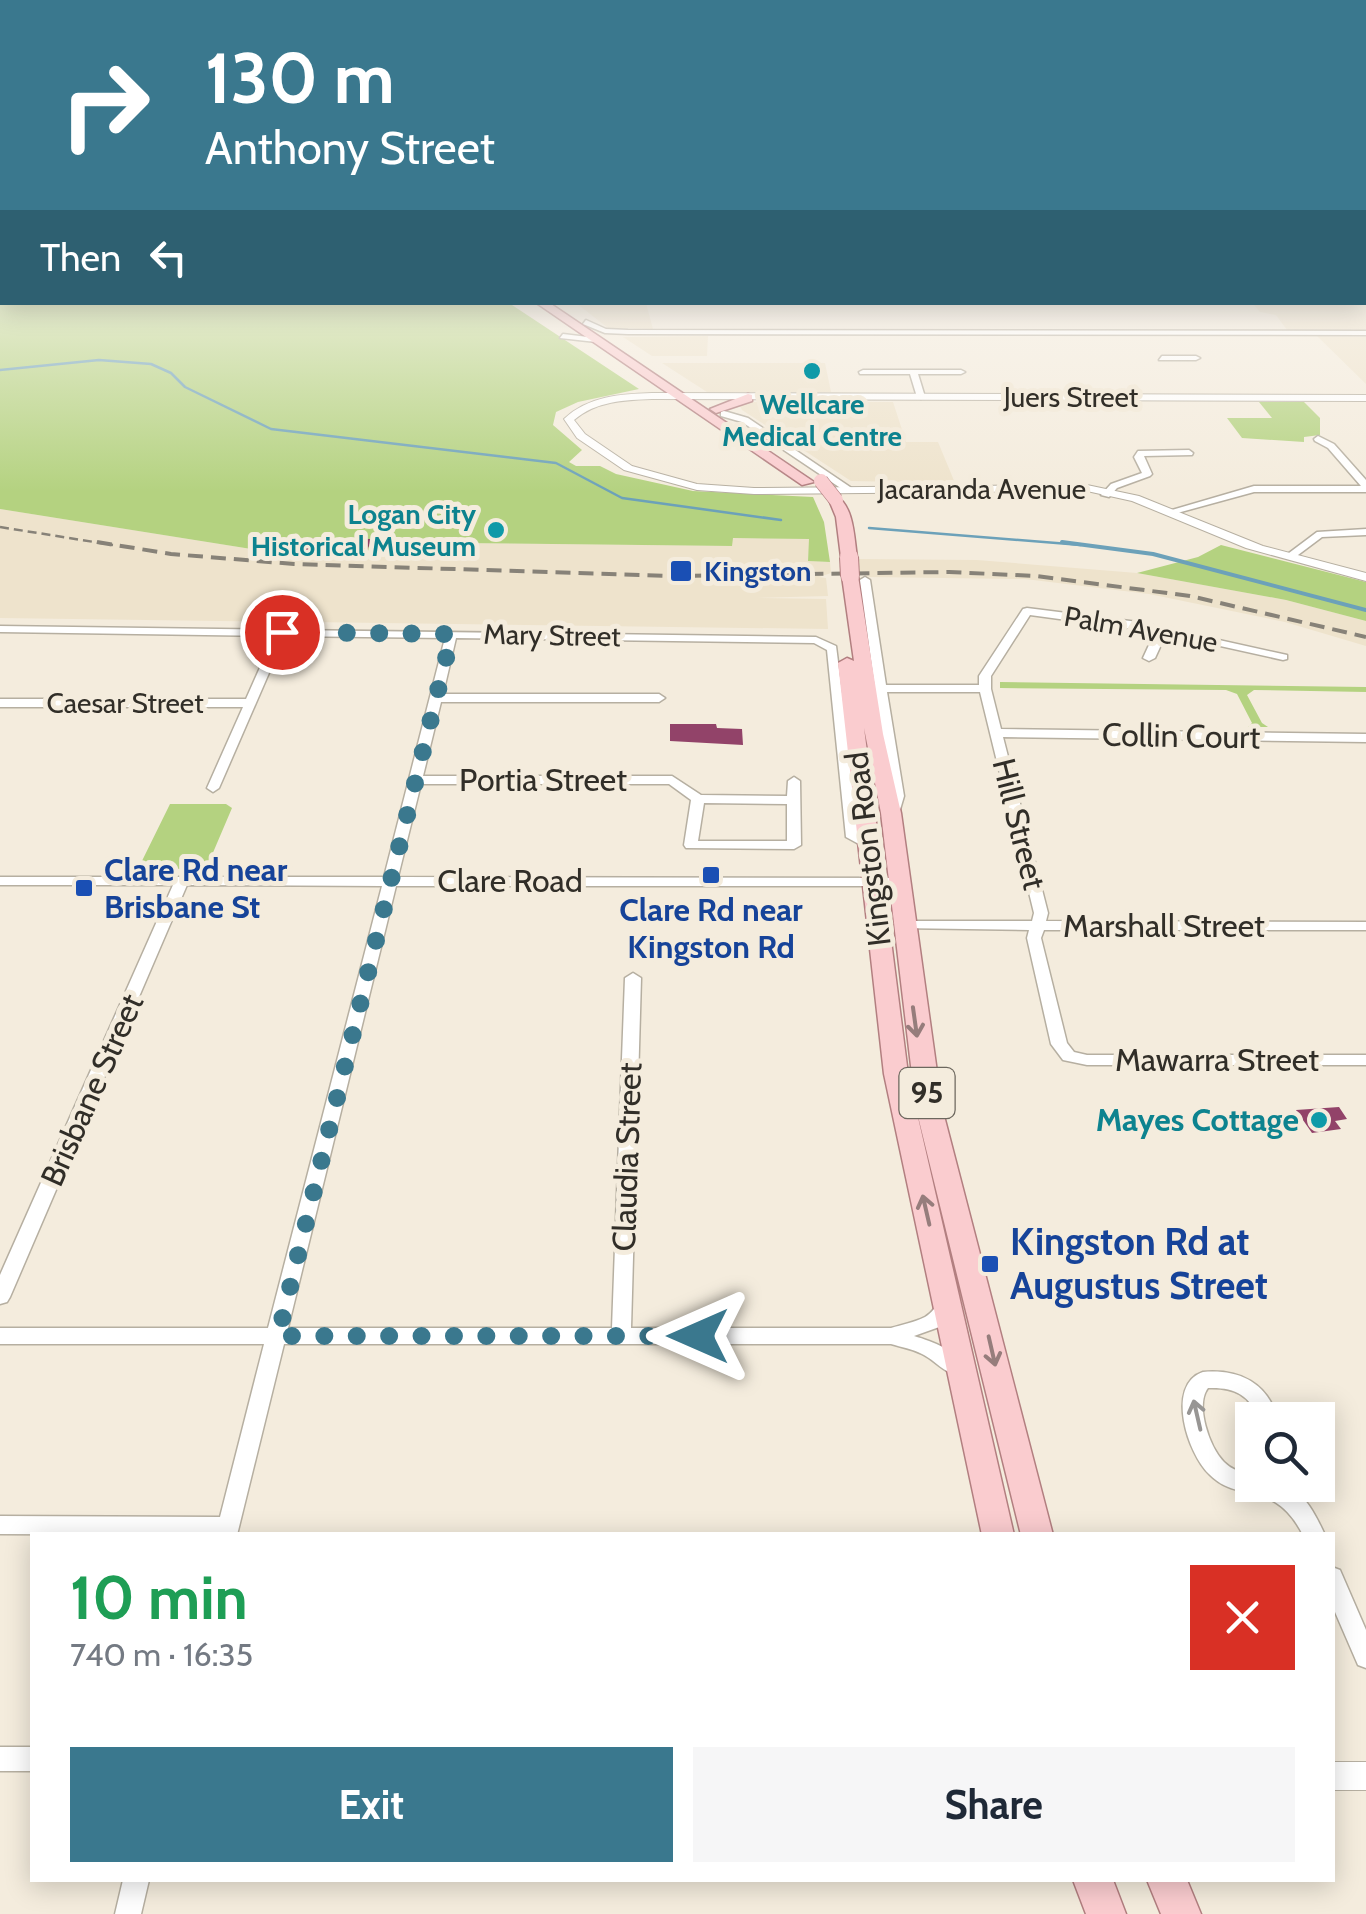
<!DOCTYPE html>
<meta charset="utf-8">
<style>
body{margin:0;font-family:Cabin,sans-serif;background:#f6f6f7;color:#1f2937;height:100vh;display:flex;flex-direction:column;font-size:38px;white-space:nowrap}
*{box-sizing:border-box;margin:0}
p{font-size:32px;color:#747a83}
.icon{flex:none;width:55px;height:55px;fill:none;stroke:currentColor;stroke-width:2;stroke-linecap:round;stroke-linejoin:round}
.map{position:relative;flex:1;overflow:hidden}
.sheet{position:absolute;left:30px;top:1532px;width:1305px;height:350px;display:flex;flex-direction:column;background:#fff;border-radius:0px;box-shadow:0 5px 25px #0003}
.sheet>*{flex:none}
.guide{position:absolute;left:0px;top:0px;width:1368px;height:305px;box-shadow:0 5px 25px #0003;background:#3a788e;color:#fff;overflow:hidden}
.controls{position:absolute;left:1235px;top:1402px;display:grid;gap:20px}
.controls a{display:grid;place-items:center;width:100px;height:100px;border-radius:0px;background:#fff;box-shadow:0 5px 25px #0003;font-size:50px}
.pin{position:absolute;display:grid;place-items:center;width:85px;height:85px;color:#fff;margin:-42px;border:5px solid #fff;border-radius:50%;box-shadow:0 2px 10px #0007}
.me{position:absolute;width:110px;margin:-55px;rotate:270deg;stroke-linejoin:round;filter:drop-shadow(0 0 8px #0008)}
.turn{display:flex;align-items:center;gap:35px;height:210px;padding:0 40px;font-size:45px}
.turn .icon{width:130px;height:130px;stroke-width:2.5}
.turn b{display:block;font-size:70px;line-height:85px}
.then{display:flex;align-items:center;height:95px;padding:0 40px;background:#0003;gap:20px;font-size:38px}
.round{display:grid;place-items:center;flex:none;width:105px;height:105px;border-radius:0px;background:#f6f6f7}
.head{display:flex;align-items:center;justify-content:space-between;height:170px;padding:0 40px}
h1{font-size:60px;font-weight:800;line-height:75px;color:#1e9e55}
.cta{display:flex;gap:20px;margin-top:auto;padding:20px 40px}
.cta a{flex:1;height:115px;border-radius:0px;background:#3a788e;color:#fff;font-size:40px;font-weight:800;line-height:115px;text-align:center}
.cta a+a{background:#f6f6f7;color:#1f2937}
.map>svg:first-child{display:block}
.built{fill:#eee3cc}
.green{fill:#b4d280}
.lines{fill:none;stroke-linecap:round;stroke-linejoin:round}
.stream-far1{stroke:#6ca1b9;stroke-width:2.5}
.stream{stroke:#6ca1b9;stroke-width:4}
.building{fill:#924369}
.minor-casing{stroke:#b6afa1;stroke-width:3}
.tertiary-casing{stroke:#b6afa1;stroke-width:2}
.primary-casing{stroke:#b27f80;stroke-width:3}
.minor{fill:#fff;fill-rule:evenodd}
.tertiary{fill:#fff;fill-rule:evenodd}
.primary{fill:#facccf;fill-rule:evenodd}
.rail-far1{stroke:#878278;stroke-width:2.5;stroke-dasharray:9 5;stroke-linecap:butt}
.rail{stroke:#878278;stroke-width:4;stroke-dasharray:15 8;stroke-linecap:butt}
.primary-bridge-far1-casing{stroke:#b27f80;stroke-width:15;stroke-linecap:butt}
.primary-bridge-casing{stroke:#b27f80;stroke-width:20;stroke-linecap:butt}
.primary-bridge-far1{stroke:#facccf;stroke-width:14}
.primary-bridge{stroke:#facccf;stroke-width:18}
.oneway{stroke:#967d7c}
.oneway2{stroke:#989694}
.route{stroke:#3a788e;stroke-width:18;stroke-dasharray:0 32.4}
.culture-dot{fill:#0f9aa8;stroke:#f4ecdd;stroke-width:4}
.transit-dot{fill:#1a4fb4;stroke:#f4ecdd;stroke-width:4}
.labels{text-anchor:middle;stroke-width:10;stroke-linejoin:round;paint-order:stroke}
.far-street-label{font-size:28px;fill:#312e28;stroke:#f4ecdd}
.far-culture-label{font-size:28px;font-weight:bold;fill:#0d838f;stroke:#f4ecdd}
.far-transit-label{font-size:28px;font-weight:bold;fill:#164399;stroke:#f4ecdd;text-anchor:start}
.shield{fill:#f4ecdd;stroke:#6c675e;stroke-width:2.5}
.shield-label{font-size:30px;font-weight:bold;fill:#312e28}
.street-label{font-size:32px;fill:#312e28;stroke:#f4ecdd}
.transit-label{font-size:32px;font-weight:bold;fill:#164399;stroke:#f4ecdd;text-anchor:start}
.culture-label{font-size:32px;font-weight:bold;fill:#0d838f;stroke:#f4ecdd;text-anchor:end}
.near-transit-label{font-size:38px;font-weight:bold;fill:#164399;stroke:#f4ecdd;text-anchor:start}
</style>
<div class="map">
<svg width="1366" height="1914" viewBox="0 0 1366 1914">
<rect width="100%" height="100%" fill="#f4ecdd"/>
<path class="built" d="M 1366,257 L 1366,330 L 1287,330 L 1276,315 L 1260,312 L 1254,305 L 1176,303 L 1365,302 Z
M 576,303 L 646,303 L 653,329 L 608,328 Z
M 708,336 L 707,356 L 652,356 L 623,337 Z
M 1317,336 L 1366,337 L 1366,384 Z
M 662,363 L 825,363 L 831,392 L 707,392 Z
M 750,402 L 893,402 L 906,442 L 938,442 L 955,483 L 851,481 L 742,410 L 739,404 Z
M 0,509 L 283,554 L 454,554 L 458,543 L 732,546 L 732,538 L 810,539 L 808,561 L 830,562 L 831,573 L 819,577 L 826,578 L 828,596 L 757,598 L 826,599 L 828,629 L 0,618 Z
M 857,559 L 977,560 L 1137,573 L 1286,600 L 1366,621 L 1366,646 L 1285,622 L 1149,594 L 1025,579 L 869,577 L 859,573 Z"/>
<path class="green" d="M 0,266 L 2,302 L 509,303 L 639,389 L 578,402 L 556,412 L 553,425 L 582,450 L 569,462 L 576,466 L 600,466 L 616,474 L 693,491 L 813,497 L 824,522 L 830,562 L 808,561 L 809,539 L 733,538 L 732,546 L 459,543 L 454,554 L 283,554 L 0,509 Z
M 1259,402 L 1304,402 L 1320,418 L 1320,435 L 1304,437 L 1304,442 L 1242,438 L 1227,418 L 1272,418 Z
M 1221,545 L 1366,582 L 1366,621 L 1286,600 L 1137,573 L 1198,557 Z
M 1000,682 L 1366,687 L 1366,692 L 1254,690 L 1247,695 L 1262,723 L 1268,727 L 1248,727 L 1252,723 L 1237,694 L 1226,690 L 1000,688 Z
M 170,804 L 226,804 L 232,808 L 206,869 L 138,869 Z"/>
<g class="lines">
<path class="stream-far1" d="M 0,370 L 99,360 L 151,364 L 171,373 L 185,387 L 271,429 L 556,463 L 622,498 L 781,520
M 869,528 L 1081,545"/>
<path class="stream" d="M 1062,542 L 1153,554 L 1366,610"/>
</g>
<path class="building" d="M 258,539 L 292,538 L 372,539 L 365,555 L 283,554 L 257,548 Z
M 670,724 L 716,724 L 717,728 L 742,729 L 743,745 L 670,741 Z
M 1339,1107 L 1347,1119 L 1335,1121 L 1341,1129 L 1312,1133 L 1296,1110 Z"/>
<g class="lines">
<defs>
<path id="minor" d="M 586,320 L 606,329 L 628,330 L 1366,331 L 1366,335 L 628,334 L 605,333 L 583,324 Z
M 563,334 L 596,338 L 600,340 L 596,342 L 560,338 Z
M 1162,356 L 1196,356 L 1200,358 L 1196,360 L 1159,360 Z
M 863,370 L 961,370 L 965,372 L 961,374 L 918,374 L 925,397 L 921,399 L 917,397 L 910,374 L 860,374 L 859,372 Z
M 724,411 L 748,418 L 853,489 L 845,491 L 742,422 L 721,416 L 721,412 Z
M 1318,436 L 1334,444 L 1366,480 L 1366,492 L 1254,492 L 1170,515 L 1165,512 L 1254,486 L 1361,486 L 1328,448 L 1315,441 L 1314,439 Z
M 1189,450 L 1193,453 L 1192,455 L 1144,456 L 1152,474 L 1150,476 L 1117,488 L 1109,497 L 1101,495 L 1111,484 L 1142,473 L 1134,457 L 1138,451 Z
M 1366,529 L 1366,535 L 1322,537 L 1294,558 L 1285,556 L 1317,532 Z
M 865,577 L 870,580 L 886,685 L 979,685 L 979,676 L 1023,609 L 1027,608 L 1138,622 L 1287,655 L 1287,659 L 1283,660 L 1166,634 L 1155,658 L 1149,661 L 1143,658 L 1155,632 L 1030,615 L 991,676 L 991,689 L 1001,729 L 1366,734 L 1366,742 L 1003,737 L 1048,913 L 1046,921 L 1366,922 L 1366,930 L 1044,930 L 1041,938 L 1067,1043 L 1074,1052 L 1087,1055 L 1366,1055 L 1366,1065 L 1087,1065 L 1063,1060 L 1051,1044 L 1027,938 L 1029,930 L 898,928 L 896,925 L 898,922 L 903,921 L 1032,921 L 1034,913 L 980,692 L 887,692 L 904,796 L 899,813 L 894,814 L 887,810 L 890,796 L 860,580 Z
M 0,626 L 816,637 L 836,646 L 860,835 L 875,845 L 868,849 L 846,837 L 827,650 L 814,643 L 456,638 L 443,694 L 659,694 L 665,698 L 659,702 L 441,702 L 423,776 L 672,776 L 701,795 L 787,796 L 788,781 L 794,777 L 800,781 L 801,845 L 794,849 L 686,848 L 684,845 L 691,800 L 669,784 L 421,784 L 398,877 L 900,878 L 907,882 L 900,886 L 396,886 L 288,1328 L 612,1328 L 625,978 L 633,973 L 641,978 L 631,1328 L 891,1328 C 901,1325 915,1322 925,1317 C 939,1309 934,1298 954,1301 L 957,1306 L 942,1326 L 914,1336 C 934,1342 955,1350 968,1368 L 965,1374 C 947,1378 937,1361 922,1354 C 913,1349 901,1347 891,1344 L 284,1344 L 237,1535 L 0,1534 L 0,1516 L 220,1517 L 264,1344 L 0,1344 L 0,1328 L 268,1328 L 382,886 L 187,885 L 10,1297 L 7,1302 L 0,1304 L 0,1275 L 173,885 L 0,885 L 0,877 L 384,877 L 445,638 L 285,636 L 219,788 L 213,792 L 207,788 L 243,707 L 0,707 L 0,699 L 246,699 L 274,636 L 0,632 ZM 704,803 L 787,804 L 787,841 L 698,841 Z
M 1203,1372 C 1240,1369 1268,1383 1278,1420 L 1258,1420 C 1251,1394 1233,1387 1208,1388 C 1195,1405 1209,1447 1224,1462 C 1232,1470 1242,1473 1252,1475 L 1252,1485 C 1262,1485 1276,1483 1285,1485 C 1305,1492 1317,1518 1325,1535 L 1303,1535 C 1274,1478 1239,1505 1209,1474 C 1188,1454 1165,1385 1203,1372 Z
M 1332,1567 L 1340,1570 L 1366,1630 L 1366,1668 L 1358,1665 L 1332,1605 Z
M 0,1747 L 32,1747 L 32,1771 L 0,1771 Z
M 123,1880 L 149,1880 L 141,1914 L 115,1914 Z"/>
<path id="tertiary" d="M 0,232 L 2,232 L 2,237 L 0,237 Z
M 652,393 L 1366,395 L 1366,401 L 652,399 C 625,400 596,401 574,420 L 585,434 L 632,466 L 697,484 L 754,488 L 1087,485 L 1139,496 L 1263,546 L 1366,573 L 1366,581 L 1246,548 L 1132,501 L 1087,491 L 754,494 L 697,490 L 624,470 L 577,438 L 564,419 C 588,396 621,394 652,393 Z
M 1332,1762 L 1366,1762 L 1366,1790 L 1332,1790 Z"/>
<path id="primary" d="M 535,302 L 548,302 L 814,482 L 802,485 Z
M 748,394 L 752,395 L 752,401 L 716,413 L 710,409 Z
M 836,496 C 854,506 854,538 857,557 L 849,562 L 841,557 L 836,517 L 829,500 Z
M 850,571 L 858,576 L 883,734 L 901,813 L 942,1108 L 1053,1535 L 1021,1535 L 916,1108 L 881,813 L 864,728 L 908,1074 L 1014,1535 L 982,1535 L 884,1074 L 838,663 L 847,658 L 854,661 L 842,576 Z
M 1073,1880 L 1113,1880 L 1126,1914 L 1086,1914 Z
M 1147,1880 L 1187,1880 L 1201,1914 L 1161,1914 Z"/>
</defs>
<use href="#minor" class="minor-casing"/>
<use href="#tertiary" class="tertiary-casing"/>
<use href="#primary" class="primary-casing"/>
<use href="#minor" class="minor"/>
<use href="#tertiary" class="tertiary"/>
<use href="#primary" class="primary"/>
<path class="rail-far1" d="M 0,527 L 113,545"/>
<path class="rail" d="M 97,542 L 171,554 L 294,564 L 674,576 L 949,572 L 1036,576 L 1190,596 L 1366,637"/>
<defs>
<path id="primary-bridge-far1" d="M 821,481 L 836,500"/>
<path id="primary-bridge" d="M 849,557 L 850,576"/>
</defs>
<use href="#primary-bridge-far1" class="primary-bridge-far1-casing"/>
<use href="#primary-bridge" class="primary-bridge-casing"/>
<use href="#primary-bridge-far1" class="primary-bridge-far1"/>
<use href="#primary-bridge" class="primary-bridge"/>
</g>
<defs><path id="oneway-shaft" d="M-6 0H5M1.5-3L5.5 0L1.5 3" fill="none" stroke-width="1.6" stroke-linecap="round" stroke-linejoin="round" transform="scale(2.5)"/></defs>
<g class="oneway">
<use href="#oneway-shaft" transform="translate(915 1022) rotate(82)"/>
<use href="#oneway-shaft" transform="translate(926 1210) rotate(-103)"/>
<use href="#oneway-shaft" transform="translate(992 1351) rotate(77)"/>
</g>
<use class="oneway2" href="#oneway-shaft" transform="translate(1197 1415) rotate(-103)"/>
<linearGradient id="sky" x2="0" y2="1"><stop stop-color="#80c0ee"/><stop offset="0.46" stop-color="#faf6f0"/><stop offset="1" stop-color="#faf6f0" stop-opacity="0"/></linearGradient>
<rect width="1366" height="492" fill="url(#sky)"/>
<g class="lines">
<path class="route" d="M 282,632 L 452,634 L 278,1336 L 698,1336"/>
</g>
<g class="culture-dot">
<circle cx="812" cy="371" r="10"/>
<circle cx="496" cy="530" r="10"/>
<circle cx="1319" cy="1120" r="10"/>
</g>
<g class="transit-dot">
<rect x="669" y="559" width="24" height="24" rx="5"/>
<rect x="701" y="865" width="20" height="20" rx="5"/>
<rect x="74" y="878" width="20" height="20" rx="5"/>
<rect x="980" y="1254" width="20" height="20" rx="5"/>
</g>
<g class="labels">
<g class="far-street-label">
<text x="1071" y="407">Juers Street</text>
<text x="982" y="499">Jacaranda Avenue</text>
<text transform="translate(1141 629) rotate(10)" y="10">Palm Avenue</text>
<text transform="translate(552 635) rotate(1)" y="10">Mary Street</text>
<text x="125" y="713">Caesar Street</text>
</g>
<g class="far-culture-label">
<text x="812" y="414">Wellcare<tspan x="812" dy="32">Medical Centre</tspan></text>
<text x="476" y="524" text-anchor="end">Logan City<tspan x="476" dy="32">Historical Museum</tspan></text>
</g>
<g class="far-transit-label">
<text x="704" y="581">Kingston</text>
</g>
<rect class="shield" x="899.5" y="1068" width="55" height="50" rx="8"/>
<g class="shield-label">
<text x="927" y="1103">95</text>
</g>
<g class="street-label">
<text transform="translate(1181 736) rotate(1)" y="11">Collin Court</text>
<text x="543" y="791">Portia Street</text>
<text transform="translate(1019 824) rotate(76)" y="11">Hill Street</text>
<text transform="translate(868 849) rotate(-97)" y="11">Kingston Road</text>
<text x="510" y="892">Clare Road</text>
<text x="1164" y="937">Marshall Street</text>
<text x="1217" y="1071">Mawarra Street</text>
<text transform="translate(92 1090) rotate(-66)" y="11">Brisbane Street</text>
<text transform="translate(627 1157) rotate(-88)" y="11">Claudia Street</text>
</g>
<g class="transit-label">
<text x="104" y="881">Clare Rd near<tspan x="104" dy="37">Brisbane St</tspan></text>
<text x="711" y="921" text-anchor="middle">Clare Rd near<tspan x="711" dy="37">Kingston Rd</tspan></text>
</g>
<g class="culture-label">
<text x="1299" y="1131">Mayes Cottage</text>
</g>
<g class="near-transit-label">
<text x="1010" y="1255">Kingston Rd at<tspan x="1010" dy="44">Augustus Street</tspan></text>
</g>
</g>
</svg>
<div class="controls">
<a><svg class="icon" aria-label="search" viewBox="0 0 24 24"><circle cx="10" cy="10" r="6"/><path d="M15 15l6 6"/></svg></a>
</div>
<div class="pin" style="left:282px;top:632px;background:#d93025"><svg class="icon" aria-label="arrive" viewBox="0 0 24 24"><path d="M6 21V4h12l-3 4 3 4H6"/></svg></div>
<svg class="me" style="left:698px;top:1336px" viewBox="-20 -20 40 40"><path d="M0-17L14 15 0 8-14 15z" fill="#3a788e" stroke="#fff" stroke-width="4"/></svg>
<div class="guide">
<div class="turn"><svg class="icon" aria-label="right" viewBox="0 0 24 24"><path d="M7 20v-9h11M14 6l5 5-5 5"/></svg><div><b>130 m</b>Anthony Street</div></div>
<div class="then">Then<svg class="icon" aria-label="left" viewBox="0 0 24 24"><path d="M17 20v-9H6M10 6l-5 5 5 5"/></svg></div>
</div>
<section class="sheet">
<div class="head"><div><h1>10 min</h1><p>740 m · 16:35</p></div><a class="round" style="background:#d93025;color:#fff"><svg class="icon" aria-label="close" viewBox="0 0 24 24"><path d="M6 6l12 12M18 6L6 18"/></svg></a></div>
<div class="cta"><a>Exit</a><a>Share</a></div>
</section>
</div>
